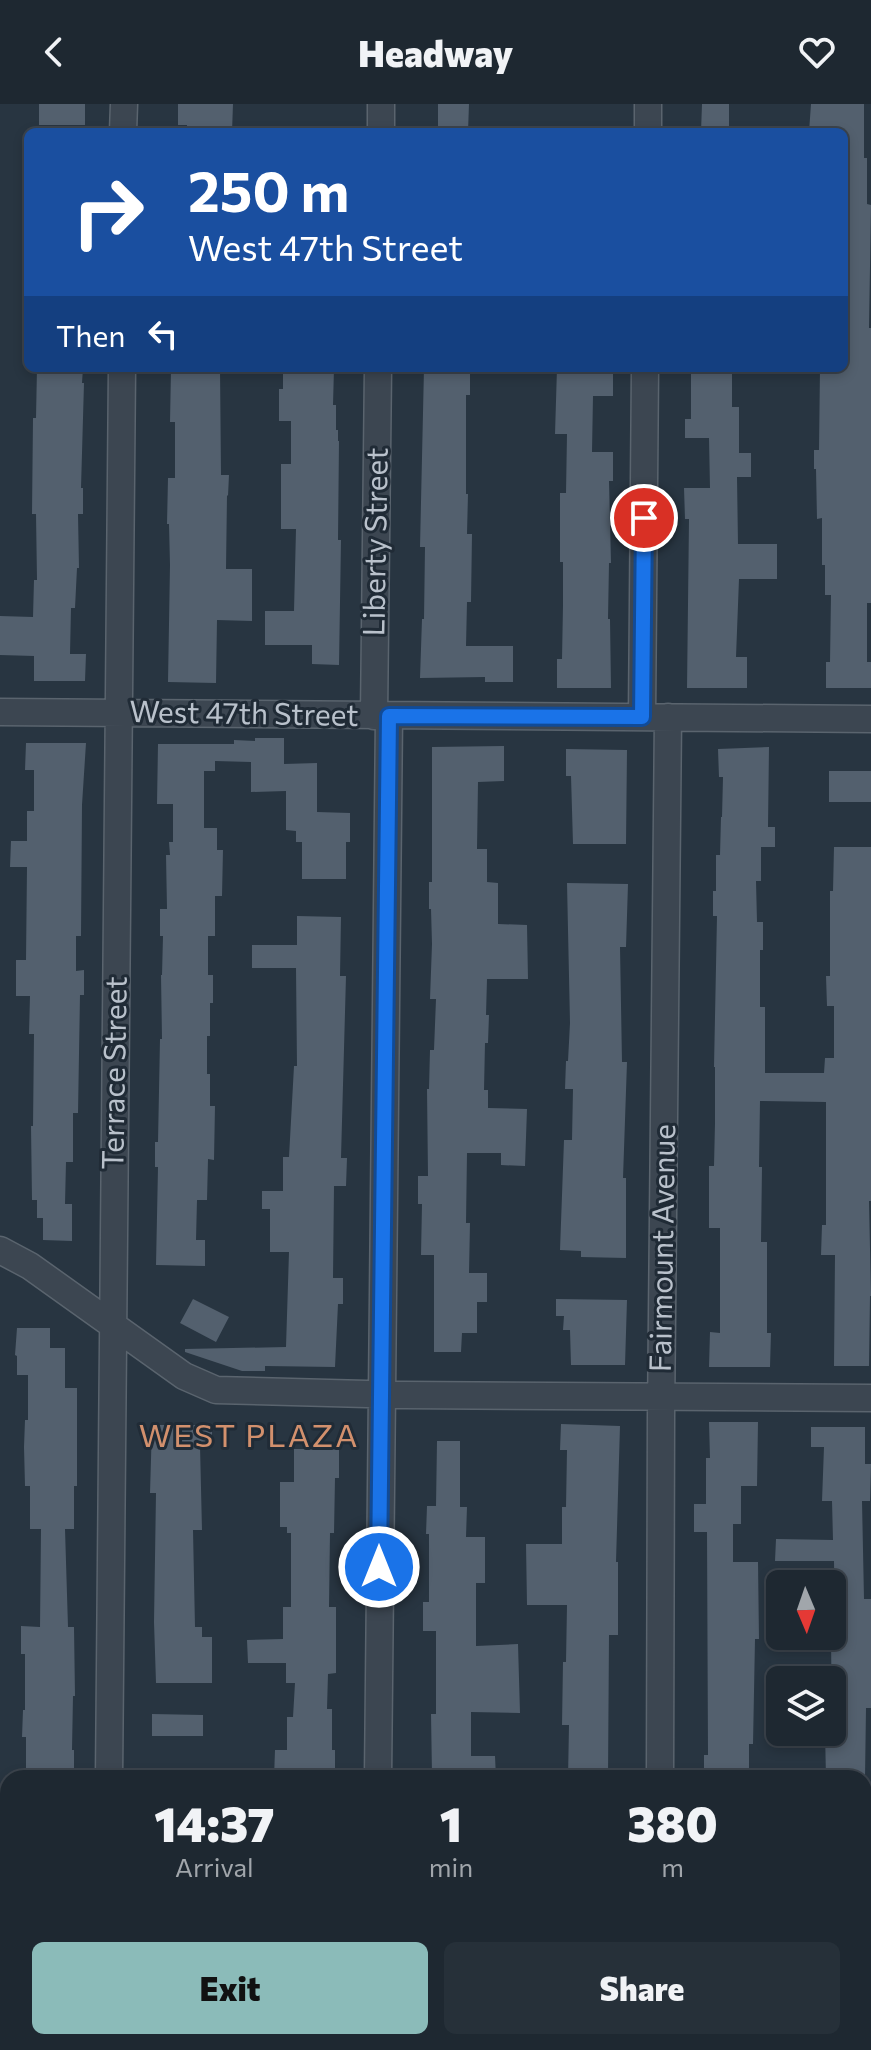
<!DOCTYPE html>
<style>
body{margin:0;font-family:Commissioner,sans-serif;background:#263039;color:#f1f3f6;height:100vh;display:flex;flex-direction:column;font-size:30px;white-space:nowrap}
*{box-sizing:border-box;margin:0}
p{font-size:26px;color:#a1a6ab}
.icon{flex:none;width:44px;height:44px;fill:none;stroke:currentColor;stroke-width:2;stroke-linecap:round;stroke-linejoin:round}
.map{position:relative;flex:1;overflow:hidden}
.details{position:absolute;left:0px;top:1666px;width:872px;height:280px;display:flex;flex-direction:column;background:#1e2831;border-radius:24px 24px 0 0;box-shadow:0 4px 12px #0003,0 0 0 2px #3c444d}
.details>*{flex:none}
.banner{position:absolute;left:24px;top:24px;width:824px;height:244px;border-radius:12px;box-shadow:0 4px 12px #0003,0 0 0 2px #3c444d;background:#1a4fa0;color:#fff;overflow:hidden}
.needle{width:52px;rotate:178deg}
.controls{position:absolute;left:766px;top:1466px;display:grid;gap:16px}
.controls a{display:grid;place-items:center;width:80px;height:80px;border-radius:12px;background:#1e2831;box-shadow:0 4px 12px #0003,0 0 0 2px #3c444d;font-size:40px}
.pin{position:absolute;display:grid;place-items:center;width:68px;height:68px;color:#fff;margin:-34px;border:4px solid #fff;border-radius:50%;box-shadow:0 2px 8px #0007}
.me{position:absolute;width:88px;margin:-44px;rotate:0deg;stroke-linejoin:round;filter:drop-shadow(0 0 6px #0008)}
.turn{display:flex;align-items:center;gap:28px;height:168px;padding:0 32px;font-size:36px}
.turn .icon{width:104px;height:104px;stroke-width:2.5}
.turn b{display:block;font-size:56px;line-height:68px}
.then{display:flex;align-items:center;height:76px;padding:0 32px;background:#0003;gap:16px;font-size:30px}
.eta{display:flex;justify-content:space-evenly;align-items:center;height:136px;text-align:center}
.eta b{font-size:48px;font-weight:800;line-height:56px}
.primary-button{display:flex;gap:16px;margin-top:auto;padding:16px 32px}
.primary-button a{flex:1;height:92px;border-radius:12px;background:#8bbbb9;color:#111;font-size:32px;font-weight:800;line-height:92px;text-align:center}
.primary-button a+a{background:#263039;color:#f1f3f6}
header{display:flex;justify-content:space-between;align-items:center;height:104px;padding:0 32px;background:#1e2831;font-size:36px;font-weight:800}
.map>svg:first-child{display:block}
.building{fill:#53606e}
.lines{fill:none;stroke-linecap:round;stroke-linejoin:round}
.minor-casing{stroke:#5a646e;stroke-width:29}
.minor{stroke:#3c4651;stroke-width:26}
.route-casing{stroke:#114b97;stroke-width:20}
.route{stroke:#1a73e8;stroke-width:14}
.labels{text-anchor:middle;stroke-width:6;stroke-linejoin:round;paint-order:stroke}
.street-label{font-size:30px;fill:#b9c1cb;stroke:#202b36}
.neighbourhood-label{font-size:32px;letter-spacing:2px;fill:#d2906d;stroke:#202b36}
</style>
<header><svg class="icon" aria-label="back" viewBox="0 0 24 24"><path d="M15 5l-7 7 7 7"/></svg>Headway<svg class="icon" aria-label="heart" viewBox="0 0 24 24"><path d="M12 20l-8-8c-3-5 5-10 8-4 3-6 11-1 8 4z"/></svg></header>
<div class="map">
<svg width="871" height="1946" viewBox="0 0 871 1946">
<rect width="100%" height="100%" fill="#283541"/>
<path class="building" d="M 39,0 L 85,0 L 85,21 L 39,21 Z
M 178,0 L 233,0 L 232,28 L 187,28 L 187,21 L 178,21 Z
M 438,0 L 469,0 L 468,28 L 438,28 Z
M 702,0 L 729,0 L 729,28 L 701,28 Z
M 811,0 L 864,0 L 864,54 L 867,54 L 867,100 L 871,101 L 869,224 L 871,224 L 871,499 L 867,499 L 867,558 L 871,558 L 871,584 L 826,584 L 826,558 L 830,558 L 831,491 L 825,491 L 825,461 L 822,461 L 822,414 L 817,415 L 816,365 L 814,365 L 814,346 L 819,346 L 820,264 L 844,264 L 844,28 L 809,28 Z
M 37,264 L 83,264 L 82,279 L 84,279 L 81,384 L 83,384 L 83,410 L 78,410 L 79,464 L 77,464 L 75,504 L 71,504 L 70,550 L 86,550 L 85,577 L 34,577 L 34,552 L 0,551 L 0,512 L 33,513 L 34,476 L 37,476 L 36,410 L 32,410 L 33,314 L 36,314 Z
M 178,264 L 220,264 L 221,371 L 229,371 L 228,392 L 227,391 L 226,465 L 252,465 L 252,517 L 217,516 L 216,579 L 168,578 L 170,461 L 169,420 L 167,420 L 168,374 L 175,374 L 175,318 L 170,318 L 171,265 L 178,265 Z
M 283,264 L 334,264 L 333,301 L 336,301 L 336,326 L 338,326 L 338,337 L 339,337 L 338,436 L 341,436 L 339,561 L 312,560 L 312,541 L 265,541 L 265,507 L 294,507 L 296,425 L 281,425 L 281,360 L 291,360 L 291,317 L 279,317 L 279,285 L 283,285 Z
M 424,264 L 470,264 L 470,291 L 466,291 L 466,390 L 468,390 L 467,430 L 472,430 L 471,498 L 467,498 L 466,542 L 513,542 L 513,578 L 485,578 L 485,573 L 420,574 L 422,515 L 424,515 L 425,443 L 420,443 Z
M 557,264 L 613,265 L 613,292 L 593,292 L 592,348 L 613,348 L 613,377 L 609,377 L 611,459 L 609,459 L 608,515 L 610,515 L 611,584 L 557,584 L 557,555 L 562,555 L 563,501 L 563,458 L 560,458 L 560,389 L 566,389 L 567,330 L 555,330 Z
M 691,264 L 732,264 L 732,303 L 739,303 L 739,349 L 751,349 L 751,373 L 737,373 L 738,440 L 777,440 L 777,475 L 739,475 L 736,553 L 747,553 L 747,584 L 687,584 L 689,415 L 685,415 L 684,384 L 710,384 L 709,334 L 685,334 L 685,315 L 691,315 Z
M 255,634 L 284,634 L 284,660 L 317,659 L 317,708 L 350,709 L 350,738 L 346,738 L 346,775 L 302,775 L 302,738 L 296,738 L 296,727 L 286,726 L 286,687 L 251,688 L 251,658 L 215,657 L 215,667 L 204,667 L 204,724 L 217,724 L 217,746 L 223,746 L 222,792 L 215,792 L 215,832 L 208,832 L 208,871 L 213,871 L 213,899 L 210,899 L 210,932 L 207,932 L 207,970 L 210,970 L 210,1002 L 215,1002 L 214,1056 L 208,1055 L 207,1096 L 197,1096 L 196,1136 L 205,1136 L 205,1162 L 156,1161 L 158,1063 L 155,1063 L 155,1038 L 158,1038 L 160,935 L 162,935 L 161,871 L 162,871 L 163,832 L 160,832 L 160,805 L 167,805 L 166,751 L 170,751 L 169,738 L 173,738 L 173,700 L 157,700 L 158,640 L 234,640 L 234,636 L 255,637 Z
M 26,639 L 86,639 L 82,701 L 81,832 L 76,832 L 76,867 L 84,866 L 84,891 L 80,891 L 78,1009 L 73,1009 L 73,1058 L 66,1058 L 65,1100 L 72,1100 L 72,1137 L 43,1136 L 43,1114 L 37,1114 L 37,1096 L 32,1096 L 31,1022 L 33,1022 L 34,930 L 29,930 L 30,892 L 16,892 L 16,856 L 26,856 L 27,763 L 10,763 L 11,737 L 27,737 L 27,707 L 34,707 L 34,666 L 25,666 Z
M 504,642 L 504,677 L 478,678 L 477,745 L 487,745 L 487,778 L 498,779 L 498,820 L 527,821 L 528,875 L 487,875 L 486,911 L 489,911 L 488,939 L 485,939 L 484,986 L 488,986 L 488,1004 L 527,1005 L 525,1062 L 501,1061 L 501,1049 L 467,1049 L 466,1119 L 470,1119 L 469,1169 L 487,1169 L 487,1198 L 477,1198 L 477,1229 L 462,1229 L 461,1248 L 434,1248 L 434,1151 L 421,1151 L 422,1100 L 418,1100 L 418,1072 L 428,1072 L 427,985 L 429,985 L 430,946 L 434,946 L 436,895 L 430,895 L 432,840 L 431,805 L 429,805 L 429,778 L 432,778 L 432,643 Z
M 769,643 L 768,723 L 775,723 L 775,743 L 761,743 L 761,777 L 756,777 L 757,818 L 763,818 L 763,846 L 760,846 L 760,903 L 765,903 L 765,969 L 824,969 L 825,954 L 834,954 L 834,902 L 827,902 L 826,872 L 830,872 L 830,787 L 833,787 L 834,743 L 871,743 L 871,1097 L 869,1097 L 871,1192 L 870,1192 L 869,1262 L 834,1262 L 835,1151 L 821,1151 L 822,1121 L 826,1121 L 826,998 L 760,997 L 759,1063 L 762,1063 L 761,1138 L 767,1138 L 767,1229 L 771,1229 L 770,1263 L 709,1263 L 710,1228 L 720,1229 L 720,1124 L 709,1124 L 709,1062 L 714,1062 L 715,1019 L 715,963 L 714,963 L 717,812 L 713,812 L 713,787 L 716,787 L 716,751 L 720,751 L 721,713 L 722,713 L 723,673 L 719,673 L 718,645 Z
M 566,645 L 627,646 L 626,740 L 573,740 L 571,672 L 566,672 Z
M 829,667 L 871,667 L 871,698 L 829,698 Z
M 567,779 L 628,780 L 626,843 L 620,843 L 622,958 L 627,958 L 623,1074 L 626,1074 L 626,1154 L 581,1153 L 581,1147 L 560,1146 L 564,1036 L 572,1036 L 573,985 L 565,985 L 566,957 L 568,957 L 570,919 Z
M 297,812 L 341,813 L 340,872 L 346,872 L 341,1054 L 347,1054 L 346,1082 L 334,1082 L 333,1174 L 343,1174 L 343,1200 L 338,1200 L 335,1263 L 265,1262 L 265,1267 L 242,1267 L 185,1248 L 185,1245 L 286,1243 L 289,1148 L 270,1148 L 270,1105 L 262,1105 L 262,1087 L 283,1087 L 283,1053 L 289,1053 L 294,962 L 297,962 L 296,864 L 252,864 L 252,841 L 297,841 Z
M 193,1195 L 229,1213 L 216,1238 L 180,1219 Z
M 556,1195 L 627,1196 L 625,1261 L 571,1261 L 570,1226 L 563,1226 L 564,1212 L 556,1212 Z
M 17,1224 L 50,1224 L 50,1244 L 65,1244 L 65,1284 L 77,1284 L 77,1382 L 74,1382 L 74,1425 L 65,1425 L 68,1523 L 74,1523 L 75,1592 L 73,1592 L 72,1646 L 74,1646 L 74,1672 L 26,1672 L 26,1633 L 22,1633 L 23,1606 L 25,1606 L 25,1550 L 21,1550 L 21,1522 L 40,1523 L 41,1425 L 30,1425 L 30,1382 L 25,1382 L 24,1343 L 25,1316 L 28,1316 L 28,1271 L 17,1271 L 17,1252 L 15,1251 Z
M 709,1318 L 758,1318 L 757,1382 L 741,1382 L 741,1420 L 733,1420 L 733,1458 L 758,1458 L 759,1535 L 755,1535 L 753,1640 L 749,1640 L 749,1674 L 704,1674 L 704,1651 L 708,1651 L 707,1428 L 694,1428 L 694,1400 L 706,1400 L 706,1354 L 710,1354 Z
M 561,1320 L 620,1322 L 616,1458 L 618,1458 L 618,1531 L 609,1531 L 608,1674 L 568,1674 L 569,1621 L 562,1621 L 563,1558 L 566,1558 L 567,1501 L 527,1501 L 526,1440 L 562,1440 L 562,1403 L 566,1403 L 567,1346 L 560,1346 Z
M 152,1321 L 212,1321 L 212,1341 L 200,1341 L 202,1426 L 193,1426 L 195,1523 L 202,1523 L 202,1533 L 212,1533 L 212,1579 L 156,1579 L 154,1518 L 156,1389 L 150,1389 Z
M 811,1323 L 865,1323 L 865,1360 L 871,1360 L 870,1397 L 862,1397 L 864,1495 L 871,1495 L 871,1604 L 866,1604 L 865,1674 L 826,1674 L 825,1628 L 832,1628 L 831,1534 L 835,1534 L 834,1457 L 775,1457 L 776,1435 L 833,1436 L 832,1397 L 822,1397 L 824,1343 L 811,1343 Z
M 437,1337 L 460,1337 L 460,1403 L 467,1403 L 466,1433 L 485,1433 L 485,1479 L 476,1479 L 476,1542 L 518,1540 L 520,1609 L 471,1608 L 471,1652 L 495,1652 L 496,1674 L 437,1674 L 437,1671 L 432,1671 L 431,1610 L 436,1610 L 436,1527 L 423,1527 L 423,1498 L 429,1498 L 429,1430 L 426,1430 L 427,1402 L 436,1402 Z
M 294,1345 L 339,1345 L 339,1374 L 335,1374 L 334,1429 L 330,1429 L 329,1503 L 336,1503 L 336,1569 L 328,1570 L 327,1605 L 332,1605 L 332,1646 L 335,1646 L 335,1674 L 274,1674 L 275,1646 L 287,1646 L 287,1613 L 293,1613 L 295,1579 L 286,1579 L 286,1559 L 248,1559 L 247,1536 L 283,1535 L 283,1503 L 291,1503 L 291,1429 L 287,1429 L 287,1423 L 280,1423 L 280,1378 L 294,1378 Z
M 152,1610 L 203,1611 L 203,1632 L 152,1632 Z"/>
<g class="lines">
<defs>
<path id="minor" d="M 123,28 L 124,0
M 381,28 L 381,0
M 648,28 L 648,0
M 0,608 L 871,615
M 374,612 L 378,264
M 642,613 L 645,264
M 0,1146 L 30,1162 L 184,1272 L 216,1286 L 404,1291 L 871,1294
M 109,1674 L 122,264
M 378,1674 L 389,612
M 660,1674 L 661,1313 L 668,613
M 106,1946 L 106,1938
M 376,1946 L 376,1938
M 659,1946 L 659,1938"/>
</defs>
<use href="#minor" class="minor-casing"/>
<use href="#minor" class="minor"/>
</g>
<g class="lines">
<defs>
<path id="route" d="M 379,1463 L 389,612 L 642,613 L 644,414"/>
</defs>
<use href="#route" class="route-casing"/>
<use href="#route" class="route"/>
</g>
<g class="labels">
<g class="street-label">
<text transform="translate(376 438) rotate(-89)" y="10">Liberty Street</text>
<text transform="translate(244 610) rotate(1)" y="10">West 47th Street</text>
<text transform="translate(115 969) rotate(-89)" y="10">Terrace Street</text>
<text transform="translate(663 1144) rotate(-89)" y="10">Fairmount Avenue</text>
</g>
<g class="neighbourhood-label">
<text x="249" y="1343">WEST PLAZA</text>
</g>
</g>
</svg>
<div class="controls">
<a><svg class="needle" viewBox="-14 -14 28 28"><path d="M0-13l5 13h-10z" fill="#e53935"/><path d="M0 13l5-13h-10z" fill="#a1a6ab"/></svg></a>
<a><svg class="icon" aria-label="layers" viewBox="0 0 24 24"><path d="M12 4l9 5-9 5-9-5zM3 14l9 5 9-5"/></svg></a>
</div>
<div class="pin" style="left:644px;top:414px;background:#d93025"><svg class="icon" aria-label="arrive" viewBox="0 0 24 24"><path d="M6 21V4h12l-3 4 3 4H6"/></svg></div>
<svg class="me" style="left:379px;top:1463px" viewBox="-20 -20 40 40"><circle r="17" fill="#1a73e8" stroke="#fff" stroke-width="3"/><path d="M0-11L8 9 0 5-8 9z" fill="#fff"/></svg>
<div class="banner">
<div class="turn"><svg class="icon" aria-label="right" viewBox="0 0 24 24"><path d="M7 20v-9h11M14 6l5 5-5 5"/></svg><div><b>250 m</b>West 47th Street</div></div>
<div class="then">Then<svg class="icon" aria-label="left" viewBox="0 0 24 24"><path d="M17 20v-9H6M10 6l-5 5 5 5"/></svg></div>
</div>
<section class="details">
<div class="eta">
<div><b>14:37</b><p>Arrival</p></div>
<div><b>1</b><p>min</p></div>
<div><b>380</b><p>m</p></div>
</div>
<div class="primary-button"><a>Exit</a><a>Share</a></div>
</section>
</div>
